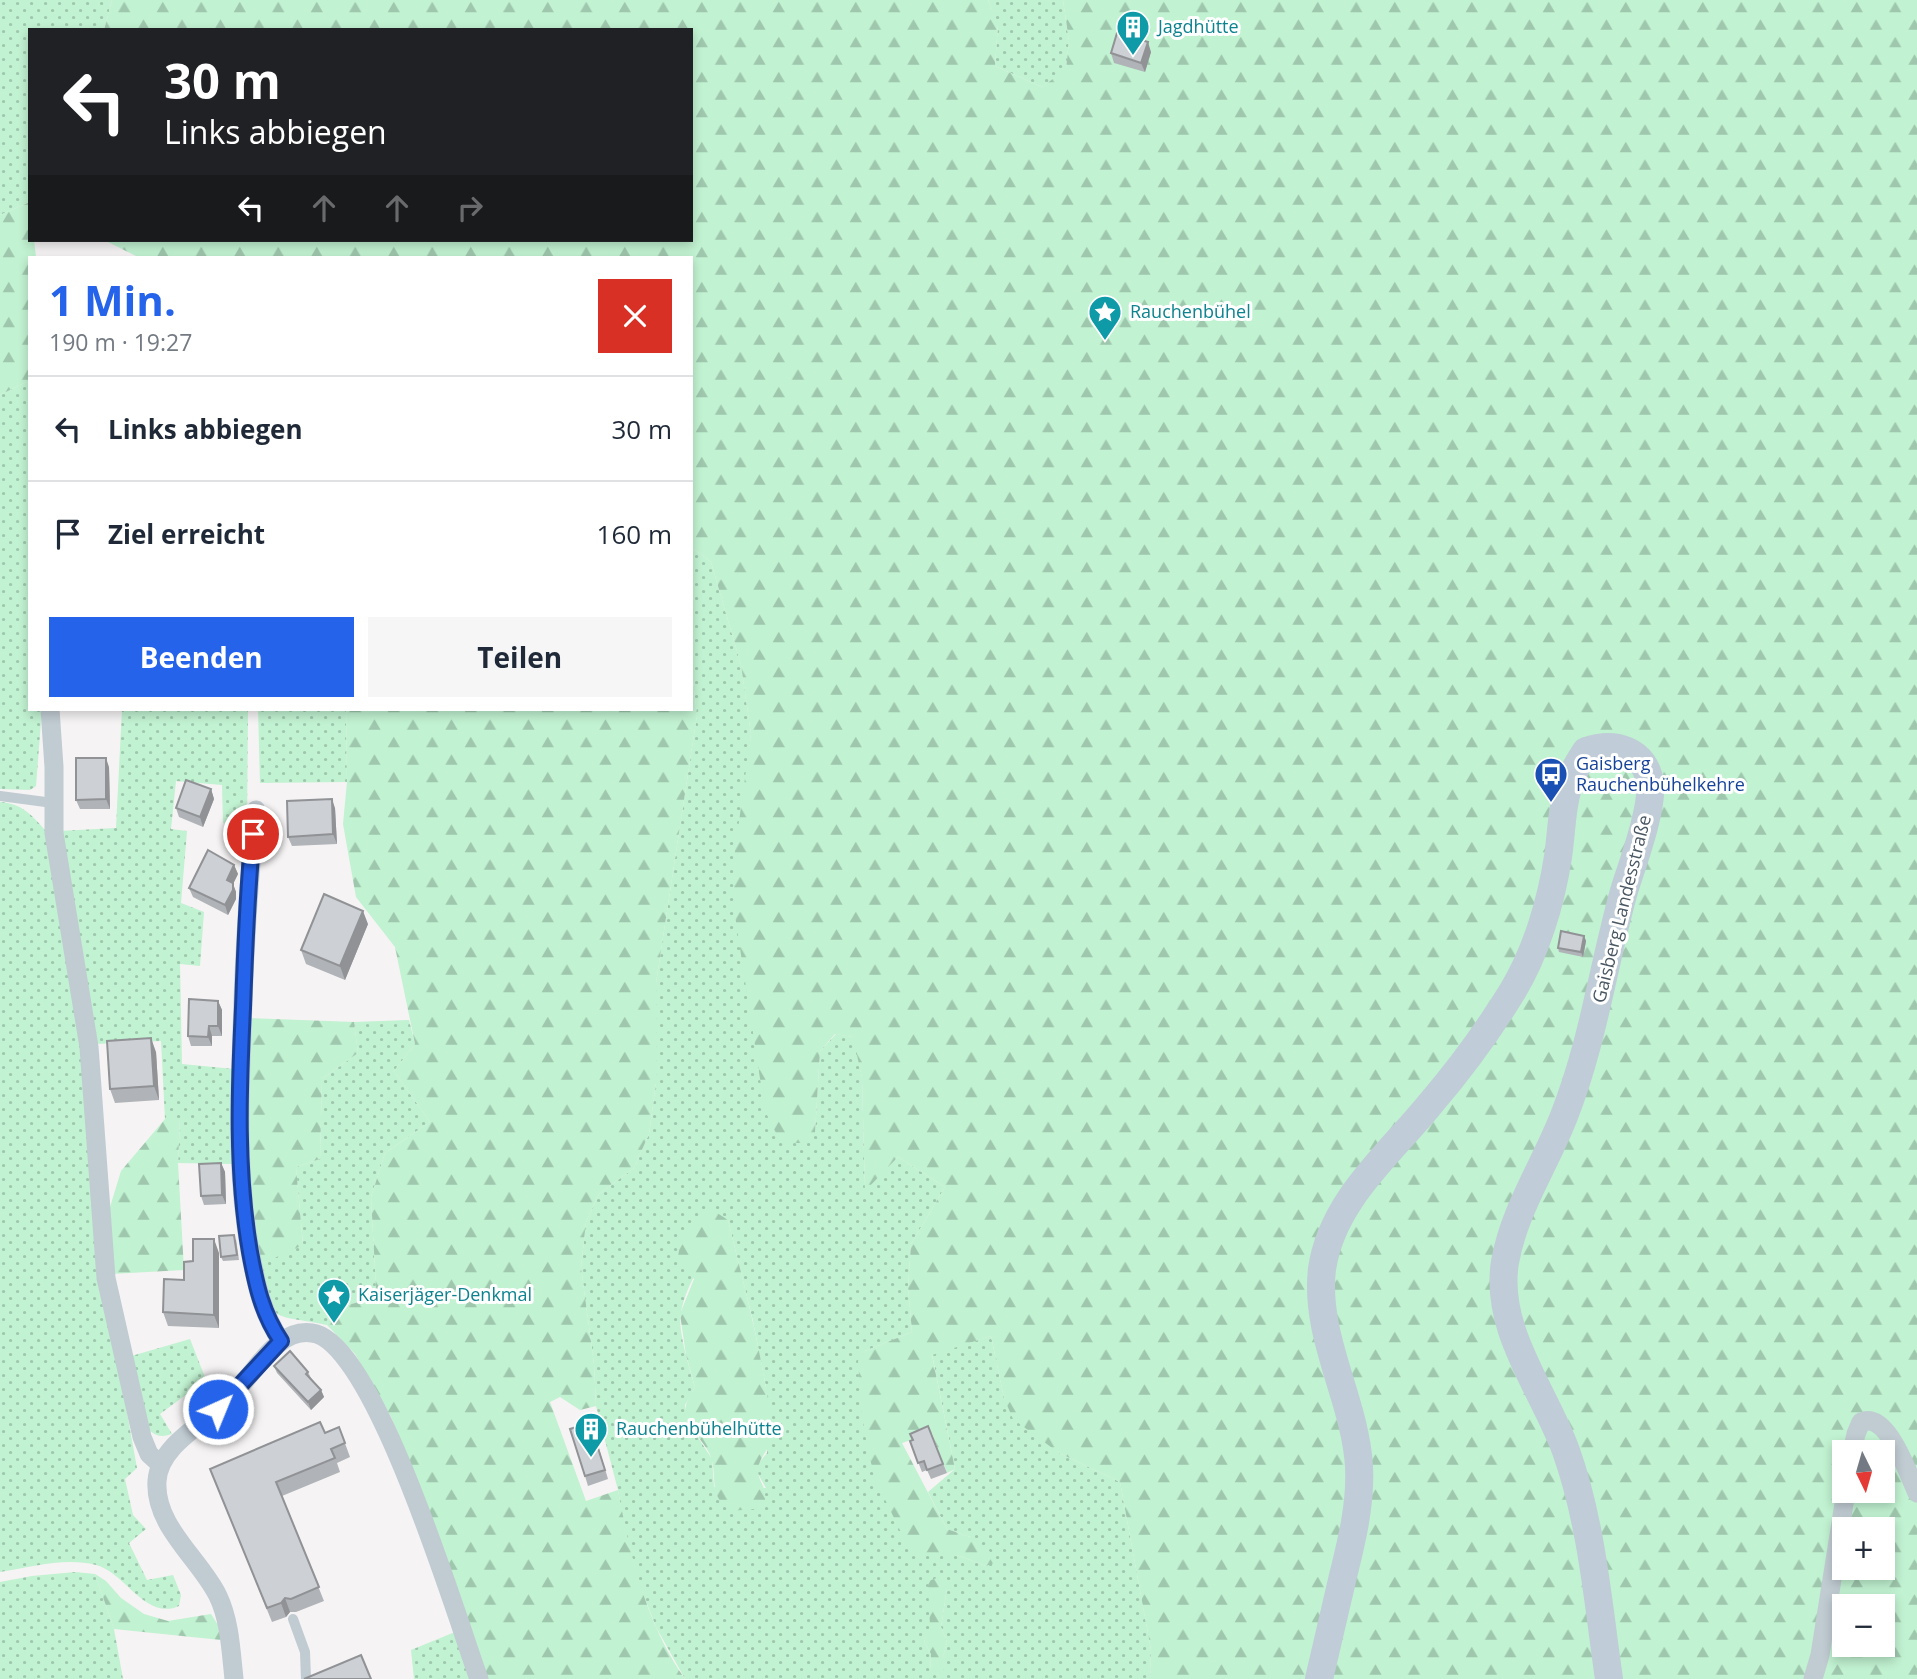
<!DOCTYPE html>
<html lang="de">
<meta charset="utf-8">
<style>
body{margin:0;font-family:"Open Sans",sans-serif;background:#f6f6f7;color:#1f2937;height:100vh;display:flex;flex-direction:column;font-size:26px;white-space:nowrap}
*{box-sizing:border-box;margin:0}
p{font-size:23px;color:#747a83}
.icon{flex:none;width:38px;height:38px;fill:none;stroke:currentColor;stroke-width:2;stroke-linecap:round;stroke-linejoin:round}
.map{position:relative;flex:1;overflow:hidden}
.sheet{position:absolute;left:28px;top:256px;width:665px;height:455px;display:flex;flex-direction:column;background:#fff;border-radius:0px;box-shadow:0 4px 10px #0003}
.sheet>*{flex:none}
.guide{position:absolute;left:28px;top:28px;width:665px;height:214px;border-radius:0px;box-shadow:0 4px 10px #0003;background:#202124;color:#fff;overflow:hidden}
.needle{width:46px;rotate:175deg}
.tools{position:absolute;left:1832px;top:1440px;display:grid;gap:14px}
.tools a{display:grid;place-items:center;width:63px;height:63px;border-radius:0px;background:#fff;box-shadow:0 4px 10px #0003;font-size:35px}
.pin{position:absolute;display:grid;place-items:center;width:60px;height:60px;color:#fff;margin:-30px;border:4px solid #fff;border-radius:50%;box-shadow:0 2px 7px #0007}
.me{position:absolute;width:77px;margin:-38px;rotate:44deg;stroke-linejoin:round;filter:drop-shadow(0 0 5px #0008)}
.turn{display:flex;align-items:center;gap:24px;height:147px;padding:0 21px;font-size:32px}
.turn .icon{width:91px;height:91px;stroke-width:2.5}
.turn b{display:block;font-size:49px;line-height:60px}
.lanes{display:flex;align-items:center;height:66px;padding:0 21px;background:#0003;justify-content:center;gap:35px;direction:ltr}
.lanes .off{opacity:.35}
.round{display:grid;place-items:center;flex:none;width:74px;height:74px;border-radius:0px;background:#f6f6f7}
.headline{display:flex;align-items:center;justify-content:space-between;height:119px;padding:0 21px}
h1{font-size:42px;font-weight:700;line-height:52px;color:#2563eb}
.cta{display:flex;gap:14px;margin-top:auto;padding:14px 21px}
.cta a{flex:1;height:80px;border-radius:0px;background:#2563eb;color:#fff;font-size:28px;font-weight:700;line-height:80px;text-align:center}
.cta a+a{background:#f6f6f7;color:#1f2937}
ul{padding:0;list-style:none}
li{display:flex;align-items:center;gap:21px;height:105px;padding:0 21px;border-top:2px solid #e0e1e3}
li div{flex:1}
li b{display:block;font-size:26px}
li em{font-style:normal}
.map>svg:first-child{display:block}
.grass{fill:url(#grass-dots);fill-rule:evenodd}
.forest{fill:url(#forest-firs);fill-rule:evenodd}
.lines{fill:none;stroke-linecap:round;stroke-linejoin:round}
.lane{stroke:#c0cbd2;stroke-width:10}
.street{stroke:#c0cbd2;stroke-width:19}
.secondary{stroke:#c0ccd7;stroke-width:28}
.wall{fill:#b0b3b7}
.shaded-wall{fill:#909295}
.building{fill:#cdd0d5;stroke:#909295;stroke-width:2}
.route-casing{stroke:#184099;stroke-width:18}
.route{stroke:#2563eb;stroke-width:12}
.labels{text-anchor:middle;stroke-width:6;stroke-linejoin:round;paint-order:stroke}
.culture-label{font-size:18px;fill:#0d838f;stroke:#fff;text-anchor:start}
.transit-label{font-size:18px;fill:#164399;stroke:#fff;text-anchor:start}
.street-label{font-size:18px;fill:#495762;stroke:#fff}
</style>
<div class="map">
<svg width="1917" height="1679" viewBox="0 0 1917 1679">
<defs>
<pattern id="grass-dots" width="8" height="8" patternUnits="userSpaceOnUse" patternTransform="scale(1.75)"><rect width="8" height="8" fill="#c1f2d1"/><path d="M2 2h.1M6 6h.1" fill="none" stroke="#9fc7ad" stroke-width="1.8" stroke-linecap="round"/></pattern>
<pattern id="forest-firs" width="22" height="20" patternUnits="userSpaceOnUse" patternTransform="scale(1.75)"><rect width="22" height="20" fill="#c1f2d1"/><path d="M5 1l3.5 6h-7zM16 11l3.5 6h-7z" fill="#9fc7ad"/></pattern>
</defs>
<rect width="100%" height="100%" fill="#f5f3f3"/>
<path class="grass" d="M 0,0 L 112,0 L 104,30 L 30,30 L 30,202 L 0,215 Z
M 988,0 L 1063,0 L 1069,41 L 1066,70 L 1042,87 L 995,66 L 998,24 Z
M 30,380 L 30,709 L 42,709 L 36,786 L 30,790 L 0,789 L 0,395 Z
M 691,547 L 711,562 L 741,665 L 751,734 L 734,909 L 815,1133 L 820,1051 L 836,1034 L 854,1037 L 862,1078 L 865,1190 L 898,1157 L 945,1187 L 911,1244 L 908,1287 L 912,1332 L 865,1351 L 912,1555 L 957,1555 L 986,1566 L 970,1537 L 947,1529 L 928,1492 L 955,1469 L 932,1354 L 991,1336 L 1004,1398 L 1059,1453 L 1120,1482 L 1151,1650 L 1150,1679 L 685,1679 L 656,1627 L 640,1586 L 626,1536 L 618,1490 L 596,1406 L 594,1364 L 581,1267 L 586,1222 L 599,1194 L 634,1168 L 649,1134 L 656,1083 L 656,983 L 697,715 L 691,663 ZM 728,1220 L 753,1321 L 766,1387 L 767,1453 L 758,1464 L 758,1474 L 766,1488 L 714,1487 L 712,1459 L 688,1422 L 685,1405 L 695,1387 C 690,1369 677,1330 681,1312 C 687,1280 711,1249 728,1220 ZM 947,1588 L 941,1627 L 947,1642 L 943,1657 L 943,1671 L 930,1671 L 931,1654 L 924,1642 Z
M 122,709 L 248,709 L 247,825 L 223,823 L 222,785 L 176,781 L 171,829 L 187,831 L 181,903 L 204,912 L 200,966 L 180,964 L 182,1064 L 234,1069 L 234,1164 L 178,1163 L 180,1120 L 165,1119 L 161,1041 L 95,1044 L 59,831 L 116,828 Z
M 258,709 L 346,709 L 347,782 L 260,783 Z
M 0,802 C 21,803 32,815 45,830 L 82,1045 L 117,1358 L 137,1468 L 125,1479 L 133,1515 L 146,1529 L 129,1543 L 147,1580 L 173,1575 L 181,1595 L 179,1606 C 145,1621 125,1572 96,1565 C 65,1557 31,1567 0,1572 Z
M 409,1020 L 415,1044 L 394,1071 L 430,1122 L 385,1153 L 371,1197 L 376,1288 L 359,1302 L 332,1309 L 327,1325 C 270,1313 272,1326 261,1264 L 303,1244 L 296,1167 L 320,1159 L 322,1079 L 358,1053 L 354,1022 Z
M 190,1339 L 206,1380 L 160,1414 L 172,1434 C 160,1438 156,1436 146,1428 L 128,1357 Z
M 75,1572 L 95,1574 L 114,1629 L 123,1679 L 0,1679 L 0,1582 L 32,1576 Z
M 455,1632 L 472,1679 L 414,1679 L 411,1650 Z"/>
<path class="forest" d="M 112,0 L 988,0 L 998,23 L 995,66 L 1042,87 L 1066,69 L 1069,41 L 1063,0 L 1917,0 L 1917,1679 L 1150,1679 L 1151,1650 L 1120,1482 L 1059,1453 L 1013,1419 L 1004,1398 L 991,1336 L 932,1355 L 955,1469 L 947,1473 L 932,1433 L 902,1443 L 947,1529 L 970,1537 L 993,1554 L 994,1563 L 986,1566 L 957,1555 L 912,1555 L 877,1483 L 869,1456 L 862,1416 L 858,1361 L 865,1351 L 912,1332 L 908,1287 L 911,1244 L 945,1187 L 898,1157 L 865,1191 L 862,1078 L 853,1037 L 835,1034 L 820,1051 L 815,1133 L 802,1143 L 781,1143 L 765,1111 L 734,909 L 734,858 L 751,734 L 741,665 L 711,562 L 691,547 L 691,257 L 138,257 L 104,240 L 691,240 L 691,30 L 104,30 ZM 1844,1452 L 1883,1452 L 1883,1491 L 1844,1491 ZM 1844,1530 L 1883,1530 L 1883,1568 L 1844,1568 ZM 1844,1606 L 1883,1606 L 1883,1645 L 1844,1645 Z
M 30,202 L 30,240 L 34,240 L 36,257 L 30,257 L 30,380 L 0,395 L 0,215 Z
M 691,663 L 697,715 L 656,983 L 656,1083 L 649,1134 L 634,1168 L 599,1194 L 586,1222 L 581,1267 L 594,1364 L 596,1406 L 580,1410 L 560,1397 L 550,1402 L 586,1501 L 618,1490 C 630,1556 646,1623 685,1679 L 487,1679 L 419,1486 L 391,1417 L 355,1354 L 327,1325 L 332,1309 L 359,1302 L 376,1288 L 371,1197 L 385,1153 L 430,1122 L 394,1071 L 415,1044 L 395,947 L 356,897 L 343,824 L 347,782 L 346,709 L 691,709 Z
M 249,1018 L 354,1022 L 358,1053 L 322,1079 L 320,1159 L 296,1167 L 303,1245 L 261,1264 L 248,1202 Z
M 165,1119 L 180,1119 L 178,1163 L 184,1270 L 111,1274 L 106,1220 L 121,1171 Z
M 714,1211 L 728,1220 C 739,1265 751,1310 760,1356 C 765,1382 771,1409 771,1436 C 771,1449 758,1458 758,1470 C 758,1482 766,1484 765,1500 L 754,1509 L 730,1511 C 709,1494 717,1483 712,1461 C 708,1441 684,1430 686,1407 C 686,1400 692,1393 695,1387 L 686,1355 L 680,1314 L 694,1279 L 678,1257 L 681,1237 L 701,1217 Z
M 95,1574 L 106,1581 L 121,1598 L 144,1614 L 168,1621 L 211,1614 L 218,1625 L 221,1640 L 114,1629 Z
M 937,1578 L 942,1578 L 947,1588 L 941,1627 L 947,1642 L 943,1657 L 943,1671 L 938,1677 L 930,1671 L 931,1654 L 924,1642 L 930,1626 L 928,1581 Z"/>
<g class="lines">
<path class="lane" d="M 0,796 L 53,803
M 293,1619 L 305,1652 L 306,1679"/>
<path class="street" d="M 50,709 L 54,767 L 54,833 L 89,1047 L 106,1278 L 142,1437 L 149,1454 L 161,1465
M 256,810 C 248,884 244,959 242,1033 C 239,1107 237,1179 250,1251 C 256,1284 262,1313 281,1341
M 1852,1452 L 1856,1434 L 1861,1422 C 1888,1411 1908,1474 1917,1493
M 234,1679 C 231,1652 230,1621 218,1596 C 200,1559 154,1526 157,1481 C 159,1449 195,1429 217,1410 C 225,1403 232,1395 239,1387 C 259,1367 279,1328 312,1333 C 374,1340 457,1619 479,1679
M 1813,1679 L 1820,1655 L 1846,1491"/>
<path class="secondary" d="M 1319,1679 C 1327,1645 1335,1610 1343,1576 C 1352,1540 1361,1503 1359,1466 C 1355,1400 1314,1336 1322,1269 C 1332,1200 1390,1154 1431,1103 C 1461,1068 1488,1031 1512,992 C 1536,953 1551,902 1558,857 C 1564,814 1560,789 1586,751 C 1615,741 1646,750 1650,784 C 1653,809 1632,865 1624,891 C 1603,966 1593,1043 1564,1116 C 1545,1165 1514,1210 1505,1262 C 1494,1330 1544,1390 1566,1451 C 1592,1524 1598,1603 1609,1679"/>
</g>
<path class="wall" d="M 1151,52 L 1145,72 L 1114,63 L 1111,53 Z
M 109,767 L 110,809 L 80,809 L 76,800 Z
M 211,789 L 214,799 L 203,827 L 179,817 L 176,808 Z
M 335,808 L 337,844 L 292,846 L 288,837 Z
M 234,865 L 238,874 L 233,884 L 236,892 L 236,899 L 228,915 L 193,897 L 189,888 Z
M 368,924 L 345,980 L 306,964 L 301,950 Z
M 1584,936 L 1586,941 L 1583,957 L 1559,952 L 1558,948 Z
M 218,1001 L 222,1010 L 222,1036 L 212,1036 L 212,1046 L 191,1046 L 188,1036 Z
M 156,1052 L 159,1100 L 115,1103 L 110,1089 Z
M 221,1163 L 225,1172 L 226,1204 L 204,1205 L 201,1196 Z
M 236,1239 L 239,1260 L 223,1261 L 221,1257 Z
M 219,1253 L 219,1328 L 168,1326 L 163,1312 L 184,1280 L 193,1261 Z
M 274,1366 L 308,1372 L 311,1378 L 321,1390 L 324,1397 L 311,1410 L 277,1373 Z
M 928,1426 L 947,1473 L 931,1479 L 927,1470 L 922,1472 L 910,1441 Z
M 339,1427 L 350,1457 L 337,1463 L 340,1472 L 282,1496 L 324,1601 L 296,1612 L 290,1612 L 286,1617 L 272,1622 L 210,1469 L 325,1433 Z
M 594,1432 L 608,1479 L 588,1486 L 585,1476 Z"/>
<path class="shaded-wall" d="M 1148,42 L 1151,52 L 1145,72 L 1141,63 Z
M 106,758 L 109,767 L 110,809 L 106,799 Z
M 211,789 L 214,799 L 203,827 L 200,817 Z
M 332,799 L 335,808 L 337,844 L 333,834 Z
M 234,865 L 238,874 L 233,884 L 236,892 L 236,899 L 228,915 L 225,905 L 227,880 Z
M 363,911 L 368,924 L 345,980 L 340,966 Z
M 1584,936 L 1586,941 L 1583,957 L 1581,952 Z
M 218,1001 L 222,1010 L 222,1036 L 218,1026 Z
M 209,1026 L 212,1036 L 212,1046 L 208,1037 Z
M 151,1038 L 156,1052 L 159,1100 L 154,1086 Z
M 221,1163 L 225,1172 L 226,1204 L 222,1195 Z
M 214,1239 L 219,1253 L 219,1328 L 214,1315 Z
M 321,1390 L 324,1397 L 311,1410 L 308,1402 Z
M 285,1598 L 290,1612 L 286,1617 L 281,1603 Z"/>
<path class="building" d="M 1117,33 L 1148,42 L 1141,63 L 1111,53 Z
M 76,758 L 106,758 L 106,799 L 76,800 Z
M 186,780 L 211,789 L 200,817 L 176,808 Z
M 332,799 L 333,834 L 288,837 L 287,801 Z
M 208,850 L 234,865 L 227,880 L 233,883 L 233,890 L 225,905 L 189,888 Z
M 324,894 L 363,911 L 340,966 L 301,950 Z
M 1561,931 L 1584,936 L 1581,952 L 1558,948 Z
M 189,999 L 218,1001 L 218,1026 L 209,1026 L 208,1037 L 188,1036 Z
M 151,1038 L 154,1086 L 110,1089 L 107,1041 Z
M 221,1163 L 222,1195 L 201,1196 L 199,1164 Z
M 234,1235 L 237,1255 L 221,1257 L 219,1236 Z
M 193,1239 L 214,1239 L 214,1315 L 163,1312 L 164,1279 L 184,1280 L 184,1262 L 193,1261 Z
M 290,1351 L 308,1372 L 306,1374 L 321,1390 L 308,1402 L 274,1366 Z
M 320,1422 L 325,1433 L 339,1427 L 345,1443 L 331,1449 L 335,1458 L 276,1482 L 319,1587 L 291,1599 L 285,1598 L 281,1603 L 267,1608 L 210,1469 Z
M 590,1423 L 605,1470 L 585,1476 L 570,1429 Z
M 928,1426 L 943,1464 L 927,1470 L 924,1461 L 918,1463 L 910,1441 L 913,1440 L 910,1434 Z
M 361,1655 L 371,1679 L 304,1679 Z"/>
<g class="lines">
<defs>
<path id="route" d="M 218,1409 L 281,1341 C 262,1313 256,1285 250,1252 C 236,1171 239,1090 243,1008 C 245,950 247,892 253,834"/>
</defs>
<use href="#route" class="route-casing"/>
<use href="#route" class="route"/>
</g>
<defs>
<symbol id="building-pin" viewBox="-11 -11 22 30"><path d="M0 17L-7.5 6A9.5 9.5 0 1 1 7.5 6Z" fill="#0f9aa8" stroke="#fff"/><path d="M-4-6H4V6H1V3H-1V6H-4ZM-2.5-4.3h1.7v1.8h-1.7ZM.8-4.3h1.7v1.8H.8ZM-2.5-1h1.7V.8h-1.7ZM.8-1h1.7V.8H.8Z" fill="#fff"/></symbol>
<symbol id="sight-pin" viewBox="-11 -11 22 30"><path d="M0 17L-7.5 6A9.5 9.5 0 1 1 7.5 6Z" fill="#0f9aa8" stroke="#fff"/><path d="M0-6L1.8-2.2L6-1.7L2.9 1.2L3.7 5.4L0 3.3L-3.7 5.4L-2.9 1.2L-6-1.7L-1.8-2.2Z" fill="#fff"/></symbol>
<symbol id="bus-pin" viewBox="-11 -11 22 30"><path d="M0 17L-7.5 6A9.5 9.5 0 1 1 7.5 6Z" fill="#1a4fb4" stroke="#fff"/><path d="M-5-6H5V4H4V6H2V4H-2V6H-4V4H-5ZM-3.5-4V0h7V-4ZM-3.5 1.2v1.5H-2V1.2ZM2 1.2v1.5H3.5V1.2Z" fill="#fff"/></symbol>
</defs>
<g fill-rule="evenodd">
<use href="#building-pin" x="1114" y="8" width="38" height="52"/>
<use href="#sight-pin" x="1086" y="293" width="38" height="52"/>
<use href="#bus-pin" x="1532" y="755" width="38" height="52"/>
<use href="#sight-pin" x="315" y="1276" width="38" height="52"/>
<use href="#building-pin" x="572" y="1410" width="38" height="52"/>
</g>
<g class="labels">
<g class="culture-label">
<text x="1158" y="33">Jagdhütte</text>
<text x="1130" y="318">Rauchenbühel</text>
<text x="358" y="1301">Kaiserjäger-Denkmal</text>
<text x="616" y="1435">Rauchenbühelhütte</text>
</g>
<g class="transit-label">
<text x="1576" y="770">Gaisberg<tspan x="1576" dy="21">Rauchenbühelkehre</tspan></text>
</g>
<g class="street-label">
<text transform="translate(1622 909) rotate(-76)" y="6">Gaisberg Landesstraße</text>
</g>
</g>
</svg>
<div class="tools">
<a><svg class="needle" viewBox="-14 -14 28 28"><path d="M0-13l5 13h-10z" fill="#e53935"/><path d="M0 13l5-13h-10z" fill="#747a83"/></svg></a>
<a>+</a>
<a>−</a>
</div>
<div class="pin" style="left:253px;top:834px;background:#d93025"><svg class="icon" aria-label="arrive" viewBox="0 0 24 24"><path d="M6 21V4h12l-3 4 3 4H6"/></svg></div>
<svg class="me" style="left:218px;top:1409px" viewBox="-20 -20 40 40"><circle r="17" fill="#2563eb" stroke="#fff" stroke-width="3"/><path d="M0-11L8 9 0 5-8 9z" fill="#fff"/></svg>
<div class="guide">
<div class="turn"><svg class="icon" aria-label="left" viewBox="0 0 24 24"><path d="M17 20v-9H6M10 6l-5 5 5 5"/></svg><div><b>30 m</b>Links abbiegen</div></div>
<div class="lanes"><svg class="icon" aria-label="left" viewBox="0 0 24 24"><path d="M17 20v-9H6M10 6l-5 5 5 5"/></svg><svg class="icon off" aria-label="ahead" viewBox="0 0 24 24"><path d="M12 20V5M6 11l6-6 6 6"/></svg><svg class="icon off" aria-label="ahead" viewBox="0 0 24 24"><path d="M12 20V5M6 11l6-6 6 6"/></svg><svg class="icon off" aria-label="right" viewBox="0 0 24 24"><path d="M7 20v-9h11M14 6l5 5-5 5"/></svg></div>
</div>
<section class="sheet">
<div class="headline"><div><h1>1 Min.</h1><p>190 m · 19:27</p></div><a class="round" style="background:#d93025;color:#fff"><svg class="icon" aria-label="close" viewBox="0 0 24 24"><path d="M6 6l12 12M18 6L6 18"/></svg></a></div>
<ul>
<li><svg class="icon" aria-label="left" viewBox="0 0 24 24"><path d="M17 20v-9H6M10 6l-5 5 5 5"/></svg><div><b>Links abbiegen</b></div><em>30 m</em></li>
<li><svg class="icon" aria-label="arrive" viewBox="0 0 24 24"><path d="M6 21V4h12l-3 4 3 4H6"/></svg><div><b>Ziel erreicht</b></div><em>160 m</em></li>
</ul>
<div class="cta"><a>Beenden</a><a>Teilen</a></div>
</section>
</div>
